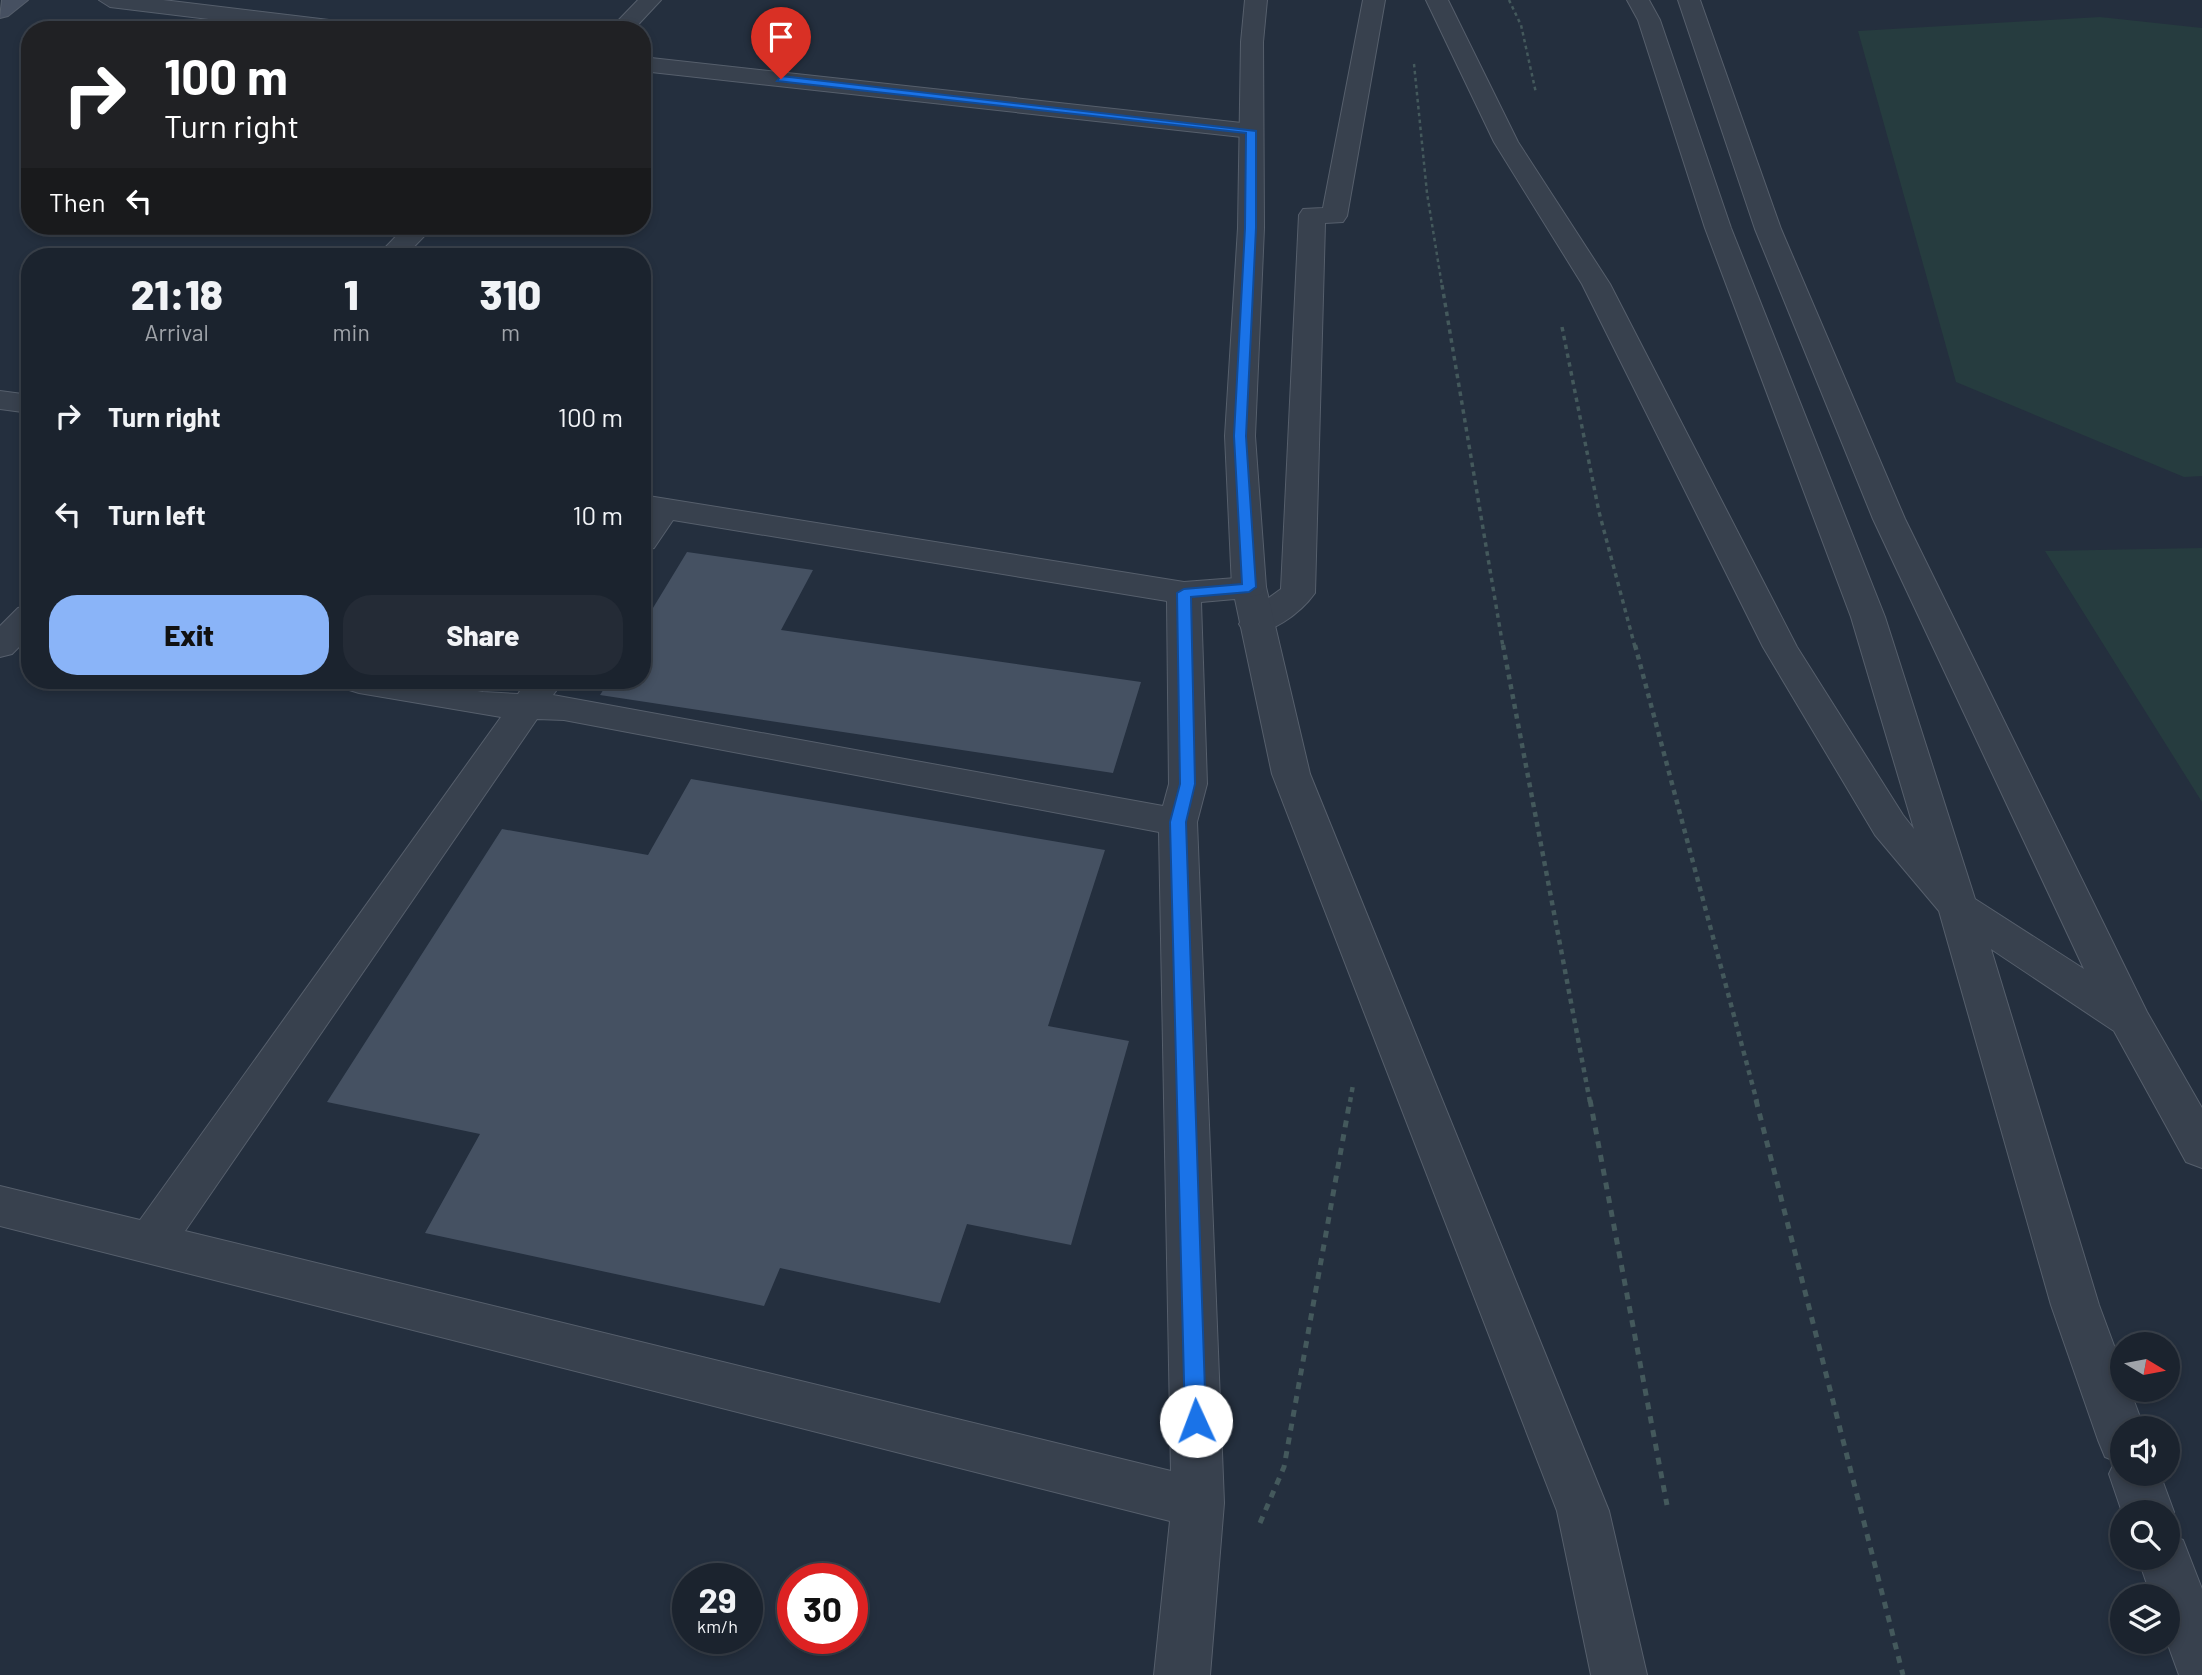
<!DOCTYPE html>
<style>
body{margin:0;font-family:Barlow,sans-serif;background:#242b36;color:#f1f3f6;height:100vh;display:flex;flex-direction:column;font-size:26px;white-space:nowrap}
*{box-sizing:border-box;margin:0}
p{font-size:23px;color:#a0a4aa}
.icon{flex:none;width:38px;height:38px;fill:none;stroke:currentColor;stroke-width:2;stroke-linecap:round;stroke-linejoin:round}
.map{position:relative;flex:1;overflow:hidden}
.details{position:absolute;left:21px;top:248px;width:630px;height:441px;display:flex;flex-direction:column;background:#1b232e;border-radius:28px;box-shadow:0 4px 10px #0003,0 0 0 2px #39404a}
.details>*{flex:none}
.top-card{position:absolute;left:21px;top:21px;width:630px;height:214px;border-radius:28px;box-shadow:0 4px 10px #0003,0 0 0 2px #39404a;background:#202124;color:#fff;overflow:hidden}
.needle{width:46px;rotate:100deg}
.buttons{position:absolute;left:2110px;top:1332px;display:grid;gap:14px}
.buttons a{display:grid;place-items:center;width:70px;height:70px;border-radius:50%;background:#1b232e;box-shadow:0 4px 10px #0003,0 0 0 2px #39404a;font-size:35px}
.speed{position:absolute;left:672px;top:1563px;display:flex;gap:14px;font-size:35px;font-weight:700;text-align:center}
.speed>*{display:grid;place-content:center;width:91px;height:91px;border-radius:50%;background:#1b232e;box-shadow:0 4px 10px #0003,0 0 0 2px #39404a;line-height:1}
.speed small{font-size:18px;font-weight:400}
.speed .limit{border:10px solid #d22;background:#fff;color:#111}
.pin{position:absolute;display:grid;place-items:center;width:60px;height:60px;color:#fff;margin:-72px -30px;border-radius:50% 50% 50% 0;rotate:-45deg;box-shadow:0 0 7px #0007}
.pin .icon{rotate:45deg}
.me{position:absolute;width:77px;margin:-38px;rotate:358deg;stroke-linejoin:round;filter:drop-shadow(0 0 5px #0008)}
.turn{display:flex;align-items:center;gap:24px;height:147px;padding:0 28px;font-size:32px}
.turn .icon{width:91px;height:91px;stroke-width:2.5}
.turn b{display:block;font-size:49px;line-height:60px}
.then{display:flex;align-items:center;height:66px;padding:0 28px;background:#0003;gap:14px;font-size:26px}
.eta{display:flex;justify-content:space-evenly;align-items:center;height:119px;text-align:center}
.eta b{font-size:42px;font-weight:800;line-height:49px}
.action{display:flex;gap:14px;margin-top:auto;padding:14px 28px}
.action a{flex:1;height:80px;border-radius:28px;background:#8ab4f8;color:#111;font-size:28px;font-weight:800;line-height:80px;text-align:center}
.action a+a{background:#242b36;color:#f1f3f6}
ul{padding:0;list-style:none}
li{display:flex;align-items:center;gap:21px;height:98px;padding:0 28px}
li div{flex:1}
li b{display:block;font-size:26px}
li em{font-style:normal}
.map>svg:first-child{display:block}
.green{fill:#263c3f}
.building{fill:#455162}
.lines{fill:none;stroke-linecap:round;stroke-linejoin:round}
.service-casing{stroke:#565f6c;stroke-width:2}
.minor-casing{stroke:#565f6c;stroke-width:2}
.tertiary-casing{stroke:#565f6c;stroke-width:2}
.secondary-casing{stroke:#565f6c;stroke-width:2}
.path-far3{stroke:#44595c;stroke-width:2.5;stroke-dasharray:3.5 3.5;stroke-linecap:butt}
.path-far2{stroke:#44595c;stroke-width:3.5;stroke-dasharray:4.5 4.5;stroke-linecap:butt}
.path-far1{stroke:#44595c;stroke-width:4.5;stroke-dasharray:5 5;stroke-linecap:butt}
.path{stroke:#44595c;stroke-width:5;stroke-dasharray:7 7;stroke-linecap:butt}
.service{fill:#38414e;fill-rule:evenodd}
.minor{fill:#38414e;fill-rule:evenodd}
.tertiary{fill:#38414e;fill-rule:evenodd}
.secondary{fill:#465061;fill-rule:evenodd}
.route{fill:#1a73e8;stroke:#114b97;stroke-width:2}
</style>
<div class="map">
<svg width="2202" height="1675" viewBox="0 0 2202 1675">
<rect width="100%" height="100%" fill="#242f3e"/>
<path class="green" d="M 2100,17 L 2202,28 L 2202,476 L 2184,477 L 1956,382 L 1858,31 Z
M 2202,548 L 2202,802 L 2045,551 Z"/>
<path class="building" d="M 687,552 L 813,570 L 781,630 L 1141,682 L 1113,773 L 600,695 L 609,681 L 642,681 L 642,626 Z
M 691,779 L 1105,850 L 1048,1026 L 1129,1041 L 1071,1245 L 967,1224 L 940,1303 L 780,1268 L 764,1306 L 425,1233 L 480,1134 L 327,1102 L 502,829 L 648,855 Z"/>
<g class="lines">
<defs>
<path id="service" d="M 1363,0 L 1385,0 L 1347,216 L 1343,222 L 1325,223 L 1315,593 C 1301,613 1268,638 1244,632 L 1239,624 L 1244,616 L 1281,589 L 1299,215 L 1303,209 L 1323,208 Z
M 1426,0 L 1448,0 L 1518,142 L 1610,284 L 1797,647 L 1903,815 L 1914,829 L 1851,617 L 1705,228 L 1638,20 L 1627,0 L 1649,0 L 1660,20 L 1731,228 L 1885,617 L 1975,899 L 2084,969 L 1873,519 L 1755,229 L 1678,0 L 1700,0 L 1781,229 L 1905,519 L 2147,1012 L 2202,1108 L 2202,1168 L 2186,1162 L 2114,1031 L 1991,949 L 2099,1305 L 2123,1370 L 2123,1390 L 2130,1390 L 2144,1428 L 2123,1428 L 2123,1474 L 2160,1474 L 2174,1512 L 2168,1525 L 2168,1512 L 2122,1512 L 2109,1474 L 2115,1461 L 2105,1457 L 2098,1440 L 2051,1305 L 1939,911 L 1875,835 L 1763,647 L 1582,284 L 1494,142 Z
M 2168,1534 L 2183,1540 L 2202,1589 L 2202,1675 L 2179,1675 L 2167,1642 L 2168,1596 L 2151,1596 L 2138,1558 L 2168,1558 Z"/>
<path id="minor" d="M 99,0 L 163,0 L 354,23 L 365,30 L 298,30 L 110,7 Z
M 642,57 L 1251,124 L 1260,126 L 1263,131 L 1260,136 L 1251,138 L 642,71 Z
M 0,391 L 30,395 L 30,413 L 0,409 Z
M 642,495 L 1184,582 L 1249,577 L 1261,580 L 1266,587 L 1310,774 L 1609,1511 L 1647,1675 L 1591,1675 L 1557,1511 L 1272,774 L 1235,599 L 1201,602 L 1207,784 L 1197,822 L 1224,1503 L 1210,1675 L 1154,1675 L 1170,1521 L 0,1226 L 0,1186 L 140,1220 L 501,717 L 359,693 L 346,689 L 341,681 L 421,681 L 483,692 L 518,694 L 525,683 L 551,683 L 556,691 L 553,695 L 1163,806 L 1169,784 L 1167,601 L 673,520 L 654,548 L 642,551 ZM 537,719 L 564,720 L 1159,832 L 1171,1471 L 185,1231 Z
M 30,605 L 30,636 L 12,654 L 0,657 L 0,626 L 18,608 Z"/>
<path id="tertiary" d="M 638,0 L 661,0 L 633,30 L 609,30 Z
M 1245,0 L 1267,0 L 1263,42 L 1264,228 L 1255,436 L 1266,587 L 1261,594 L 1249,597 L 1237,594 L 1232,587 L 1225,436 L 1238,228 L 1241,42 Z
M 406,226 L 434,226 L 404,257 L 376,257 Z"/>
<path id="secondary" d="M 2,0 L 28,0 L 8,16 L 0,18 Z"/>
</defs>
<use href="#service" class="service-casing"/>
<use href="#minor" class="minor-casing"/>
<use href="#tertiary" class="tertiary-casing"/>
<use href="#secondary" class="secondary-casing"/>
<path class="path-far3" d="M 1509,0 L 1521,25 L 1536,93
M 1414,64 L 1427,193 L 1442,286"/>
<path class="path-far2" d="M 1442,285 L 1503,647
M 1562,327 L 1599,512 L 1635,647"/>
<path class="path-far1" d="M 1503,645 L 1590,1102
M 1635,645 L 1757,1102
M 1350,1102 L 1353,1085"/>
<path class="path" d="M 1590,1100 L 1667,1505
M 1756,1100 L 1903,1675
M 1260,1523 L 1284,1467 L 1350,1100"/>
<use href="#service" class="service"/>
<use href="#minor" class="minor"/>
<use href="#tertiary" class="tertiary"/>
<use href="#secondary" class="secondary"/>
</g>
<path class="route" d="M 781,76 L 1256,131 L 1256,228 L 1246,436 L 1256,587 L 1249,592 L 1191,597 L 1195,784 L 1186,822 L 1206,1421 L 1203,1428 L 1196,1431 L 1188,1428 L 1185,1421 L 1170,822 L 1180,784 L 1177,593 L 1184,589 L 1242,584 L 1234,436 L 1245,228 L 1246,133 L 777,81 Z"/>
</svg>
<div class="buttons">
<a><svg class="needle" viewBox="-14 -14 28 28"><path d="M0-13l5 13h-10z" fill="#e53935"/><path d="M0 13l5-13h-10z" fill="#a0a4aa"/></svg></a>
<a><svg class="icon" aria-label="sound" viewBox="0 0 24 24"><path d="M4 9h4l5-4v14l-5-4H4zM17 9q2 3 0 6"/></svg></a>
<a><svg class="icon" aria-label="search" viewBox="0 0 24 24"><circle cx="10" cy="10" r="6"/><path d="M15 15l6 6"/></svg></a>
<a><svg class="icon" aria-label="layers" viewBox="0 0 24 24"><path d="M12 4l9 5-9 5-9-5zM3 14l9 5 9-5"/></svg></a>
</div>
<div class="speed"><div>29<small>km/h</small></div><div class="limit">30</div></div>
<div class="pin" style="left:781px;top:79px;background:#d93025"><svg class="icon" aria-label="arrive" viewBox="0 0 24 24"><path d="M6 21V4h12l-3 4 3 4H6"/></svg></div>
<svg class="me" style="left:1196px;top:1421px" viewBox="-20 -20 40 40"><circle r="19" fill="#fff"/><path d="M0-13L10 11 0 6-10 11z" fill="#1a73e8"/></svg>
<div class="top-card">
<div class="turn"><svg class="icon" aria-label="right" viewBox="0 0 24 24"><path d="M7 20v-9h11M14 6l5 5-5 5"/></svg><div><b>100 m</b>Turn right</div></div>
<div class="then">Then<svg class="icon" aria-label="left" viewBox="0 0 24 24"><path d="M17 20v-9H6M10 6l-5 5 5 5"/></svg></div>
</div>
<section class="details">
<div class="eta">
<div><b>21:18</b><p>Arrival</p></div>
<div><b>1</b><p>min</p></div>
<div><b>310</b><p>m</p></div>
</div>
<ul>
<li><svg class="icon" aria-label="right" viewBox="0 0 24 24"><path d="M7 20v-9h11M14 6l5 5-5 5"/></svg><div><b>Turn right</b></div><em>100 m</em></li>
<li><svg class="icon" aria-label="left" viewBox="0 0 24 24"><path d="M17 20v-9H6M10 6l-5 5 5 5"/></svg><div><b>Turn left</b></div><em>10 m</em></li>
</ul>
<div class="action"><a>Exit</a><a>Share</a></div>
</section>
</div>
